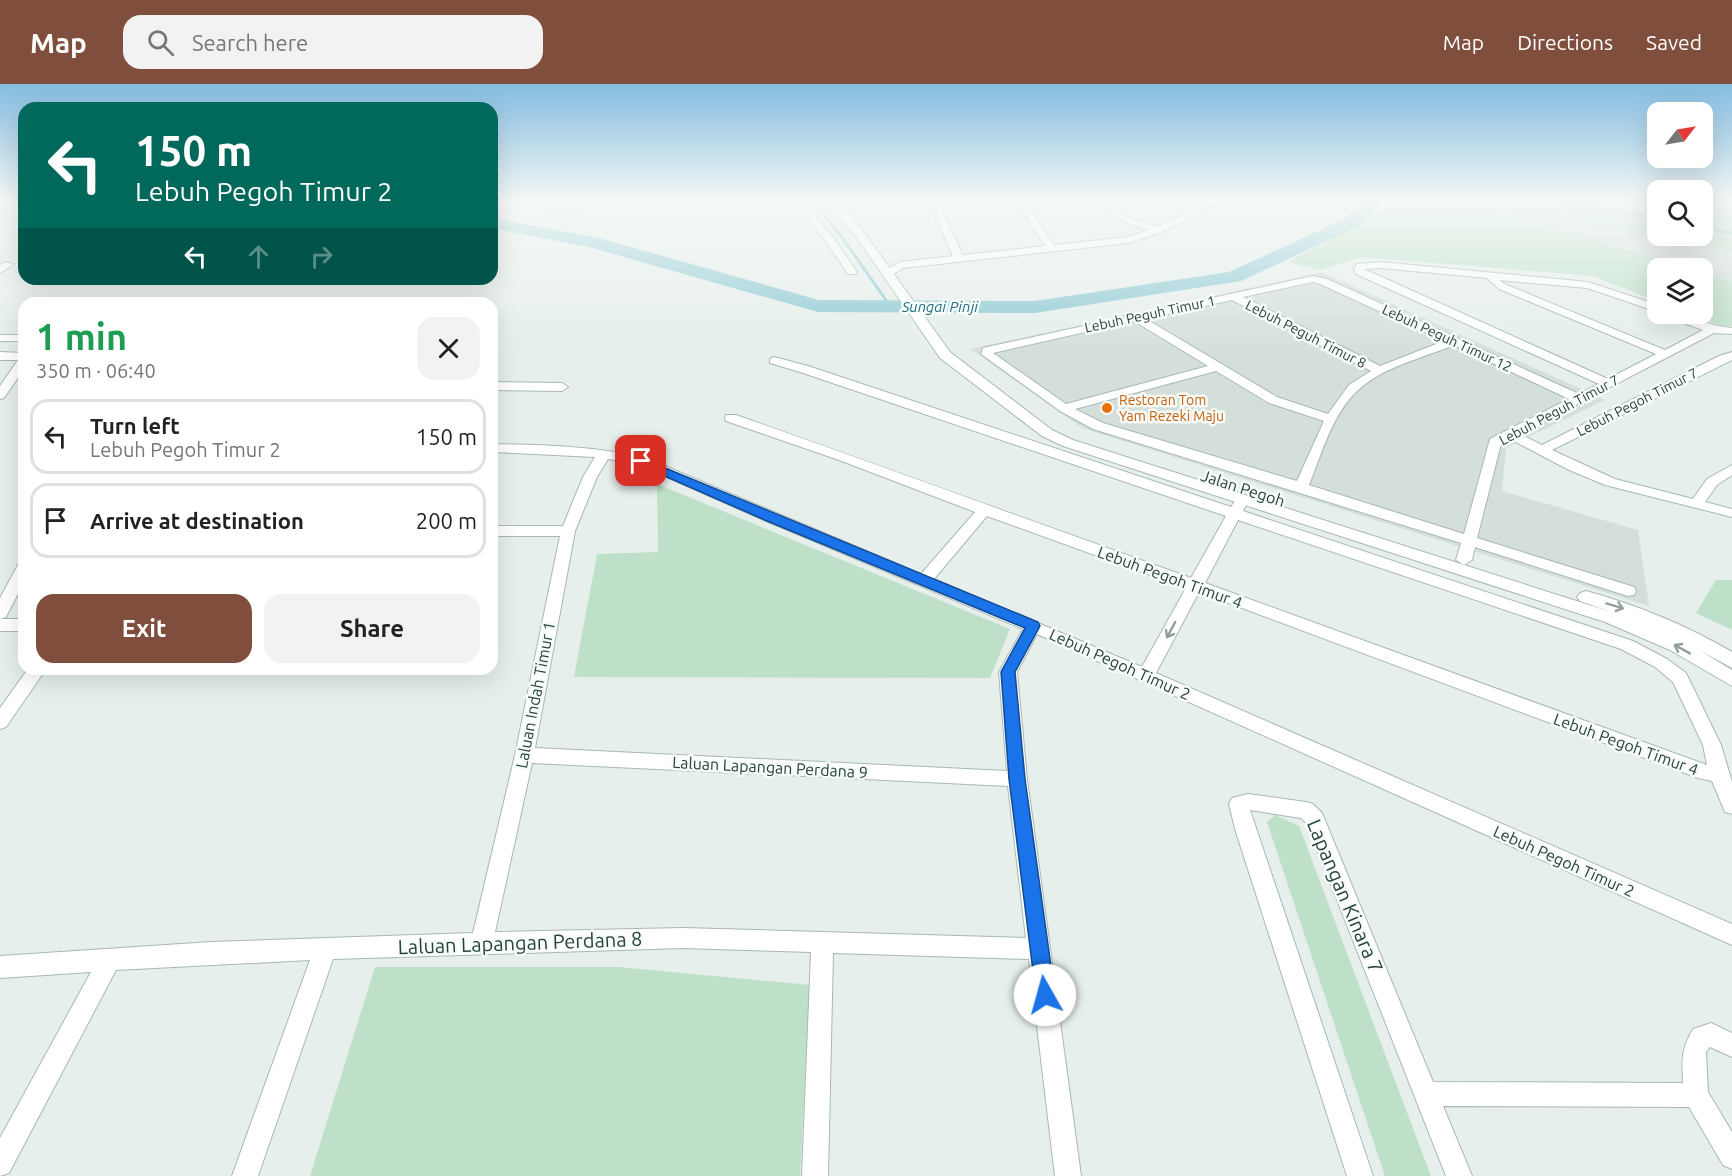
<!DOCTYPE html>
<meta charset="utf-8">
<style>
body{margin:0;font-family:Ubuntu,sans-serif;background:#f2f2f2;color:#222;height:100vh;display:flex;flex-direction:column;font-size:22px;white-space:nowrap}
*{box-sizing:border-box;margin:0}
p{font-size:20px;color:#767676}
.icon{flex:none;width:33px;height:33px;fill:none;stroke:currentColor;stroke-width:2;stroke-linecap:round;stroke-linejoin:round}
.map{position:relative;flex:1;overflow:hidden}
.details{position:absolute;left:18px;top:213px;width:480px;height:378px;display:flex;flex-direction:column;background:#fff;border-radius:18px;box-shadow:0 6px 24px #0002}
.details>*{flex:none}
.banner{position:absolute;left:18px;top:18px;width:480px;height:183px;border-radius:18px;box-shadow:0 6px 24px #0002;background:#00695c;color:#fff;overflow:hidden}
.needle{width:39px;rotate:59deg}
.controls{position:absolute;left:1647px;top:18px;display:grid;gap:12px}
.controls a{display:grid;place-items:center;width:66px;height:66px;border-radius:12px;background:#fff;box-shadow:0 6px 24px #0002;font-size:30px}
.pin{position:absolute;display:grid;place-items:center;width:51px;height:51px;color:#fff;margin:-26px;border-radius:12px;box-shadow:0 3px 9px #0006}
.me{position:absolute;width:66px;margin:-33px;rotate:353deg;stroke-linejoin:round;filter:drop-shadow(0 0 4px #0008)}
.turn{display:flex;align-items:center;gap:21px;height:126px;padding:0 18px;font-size:27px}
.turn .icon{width:78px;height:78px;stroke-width:2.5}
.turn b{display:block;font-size:42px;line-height:51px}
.lanes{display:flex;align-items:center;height:57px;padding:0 18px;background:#0003;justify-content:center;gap:30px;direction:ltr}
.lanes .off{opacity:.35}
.round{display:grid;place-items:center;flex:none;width:63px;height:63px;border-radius:18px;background:#f2f2f2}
.headline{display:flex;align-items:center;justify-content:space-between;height:102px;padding:0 18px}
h1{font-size:36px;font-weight:700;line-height:45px;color:#1e9e55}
.button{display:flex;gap:12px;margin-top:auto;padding:12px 18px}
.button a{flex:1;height:69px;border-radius:18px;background:#804e3d;color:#fff;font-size:24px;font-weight:700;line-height:69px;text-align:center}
.button a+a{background:#f2f2f2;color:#222}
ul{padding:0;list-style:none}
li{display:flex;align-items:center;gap:18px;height:75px;margin:0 12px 9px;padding:0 6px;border:3px solid #e0e0e0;border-radius:18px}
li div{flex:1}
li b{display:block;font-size:22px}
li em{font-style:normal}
header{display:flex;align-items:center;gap:36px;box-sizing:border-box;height:84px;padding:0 30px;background:#804e3d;color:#fff}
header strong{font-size:28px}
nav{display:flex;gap:33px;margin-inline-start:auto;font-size:21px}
.search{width:420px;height:54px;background:#f2f2f2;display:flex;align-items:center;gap:15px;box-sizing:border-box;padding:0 21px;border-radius:18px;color:#767676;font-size:22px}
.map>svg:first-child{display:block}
.built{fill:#d4dfda}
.green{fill:#bfe0c8}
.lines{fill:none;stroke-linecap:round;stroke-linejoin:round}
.stream{stroke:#8ec9d4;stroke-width:3}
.river{fill:#8ec9d4;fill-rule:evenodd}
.minor-casing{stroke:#a8b8b2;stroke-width:2}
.tertiary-casing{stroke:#a8b8b2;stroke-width:2}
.minor{fill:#fff;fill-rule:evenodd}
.tertiary{fill:#fff;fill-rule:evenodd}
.oneway{stroke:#92a09c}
.route{fill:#1a73e8;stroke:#114b97;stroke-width:1.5}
.food-dot{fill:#e8710a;stroke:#f7fbf9;stroke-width:2}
.labels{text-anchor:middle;stroke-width:5;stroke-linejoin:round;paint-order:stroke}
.far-street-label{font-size:14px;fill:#24423a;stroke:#f7fbf9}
.far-food-label{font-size:14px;fill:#c56008;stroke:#f7fbf9;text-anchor:start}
.far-water-label{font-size:15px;font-style:italic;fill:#1c6f80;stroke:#f7fbf9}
.street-label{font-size:16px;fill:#24423a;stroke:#f7fbf9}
.near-street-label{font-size:20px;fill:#24423a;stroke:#f7fbf9}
</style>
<header>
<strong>Map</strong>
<div class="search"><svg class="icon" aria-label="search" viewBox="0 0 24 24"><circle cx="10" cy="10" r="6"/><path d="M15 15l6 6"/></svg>Search here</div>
<nav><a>Map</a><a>Directions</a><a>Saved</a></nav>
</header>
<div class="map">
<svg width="1732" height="1092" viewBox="0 0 1732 1092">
<rect width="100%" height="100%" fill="#e6efeb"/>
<path class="built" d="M 517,117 L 606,117 L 609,122 L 556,131 Z
M 1454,117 L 1657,117 L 1658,152 L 1702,152 L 1703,117 L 1732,117 L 1732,198 L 1703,189 L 1702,184 L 1688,184 Z
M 1322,188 L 1605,316 L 1506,364 L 1502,407 L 1638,446 L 1649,522 L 1082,344 L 971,265 Z"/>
<path class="green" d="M 1397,117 L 1454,117 L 1480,124 L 1478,117 L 1483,117 L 1591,129 L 1657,141 L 1658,152 L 1702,152 L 1703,150 L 1732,155 L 1732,167 L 1575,137 L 1523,133 L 1491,127 L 1688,184 L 1658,184 L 1657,217 L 1593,192 L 1360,173 L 1320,186 L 1288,178 L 1365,138 Z
M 1512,117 L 1657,117 L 1657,138 L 1587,126 Z
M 1702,117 L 1732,117 L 1732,152 L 1703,147 Z
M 1703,189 L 1732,198 L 1732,242 L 1722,242 L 1690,230 L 1702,230 Z
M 657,400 L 1010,545 L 990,594 L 574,593 L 597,470 L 658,468 Z
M 1716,496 L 1732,496 L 1732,546 L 1696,529 Z
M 1275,731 L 1299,742 L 1431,1092 L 1385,1092 L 1267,738 Z
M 375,883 L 619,883 L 810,901 L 800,1092 L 310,1092 Z"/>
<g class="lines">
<path class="stream" d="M 812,117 L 842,153 L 890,222
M 1555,117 L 1658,135
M 1702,144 L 1732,149"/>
<path class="river" d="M 1365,117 L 1384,117 L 1359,142 L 1241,197 L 1035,229 L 818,228 L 589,163 L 492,144 L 492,134 L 599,154 L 819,216 L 1035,217 L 1229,188 L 1347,134 Z"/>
<defs>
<path id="minor" d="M 794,117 L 803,117 L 835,156 L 857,188 L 856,190 L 848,190 L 828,160 Z
M 929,117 L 937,117 L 963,171 L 1045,162 L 1016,117 L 1024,117 L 1054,161 L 1128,153 L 1149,146 L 1119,136 L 1103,117 L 1112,117 L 1125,132 L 1157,143 L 1212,117 L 1223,117 L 1161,148 L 1129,159 L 903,184 L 892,191 L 884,191 L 884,187 L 900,178 L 953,172 Z
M 5,178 L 14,180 L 0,189 L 0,181 Z
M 1381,178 L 1588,198 L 1658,221 L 1658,228 L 1587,204 L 1499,196 L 1507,201 L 1665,266 L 1703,246 L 1665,232 L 1664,230 C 1688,230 1707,242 1732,244 L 1732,250 L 1714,249 L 1520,350 L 1542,361 L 1719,272 L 1732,268 L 1732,276 L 1552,366 L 1615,395 L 1693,415 L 1707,395 L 1732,381 L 1732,391 L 1717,401 L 1705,418 L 1732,425 L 1732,433 L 1605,401 L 1567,385 L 1510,355 L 1501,360 L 1477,454 L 1634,503 L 1636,507 L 1634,511 L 1628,512 L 1475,463 L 1472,476 L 1464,481 L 1456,476 L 1461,459 L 1093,345 L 1060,327 L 981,270 L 983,264 L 987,263 L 1313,192 L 1327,195 L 1579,310 L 1599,300 L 1356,190 L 1354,185 L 1357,180 ZM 1381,184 L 1487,194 L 1499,205 L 1656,270 L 1608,295 L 1364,185 ZM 1313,198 L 1320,200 L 1444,257 L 1380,282 L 1243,213 ZM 1232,216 L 1371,287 L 1349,301 L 1328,330 L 1277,313 L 1146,235 ZM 1134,237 L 1208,282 L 1066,320 L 993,269 ZM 1454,261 L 1569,315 L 1490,355 L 1464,450 L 1309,401 C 1322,369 1332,331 1357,307 C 1382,283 1423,274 1454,261 ZM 1216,287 L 1269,319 L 1324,337 L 1297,397 L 1103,339 L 1075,325 Z
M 0,251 L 24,251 L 24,257 L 0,257 Z
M 0,268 L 24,269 L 24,285 L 4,314 L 0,315 L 0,302 L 18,276 L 0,276 Z
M 774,273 L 808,282 L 1231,423 L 1234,418 L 1244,418 L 1246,421 L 1243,427 L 1633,557 L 1667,575 L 1686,589 L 1721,661 L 1732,698 L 1732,730 L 1725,728 L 1712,697 L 1698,694 L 1199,508 L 1156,589 L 1732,840 L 1732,861 L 1037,550 L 1017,588 L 1027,695 L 1081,1092 L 1055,1092 L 1029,875 L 833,869 L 828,1092 L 802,1092 L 811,868 L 683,864 L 333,875 L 258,1092 L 232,1092 L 310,876 L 116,886 L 9,1089 L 0,1092 L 0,1054 L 91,888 L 0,894 L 0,872 L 211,858 L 473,849 L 515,671 L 560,452 L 492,452 L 492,442 L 563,442 L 583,393 L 595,373 L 492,368 L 492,360 C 544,361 595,362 646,374 L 921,490 L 975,428 L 839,376 L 726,337 L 725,334 L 726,331 L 736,331 C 888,384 1039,440 1191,494 L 1226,432 L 800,288 L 770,279 L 770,275 ZM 608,375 L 637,380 L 766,437 L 1023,545 L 999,588 L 1007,687 L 535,664 L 575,447 L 597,393 ZM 987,432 L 1186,504 L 1142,583 L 934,495 ZM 1238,436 L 1621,565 L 1655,583 L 1673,598 L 1703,661 L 1707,681 L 1205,499 ZM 532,679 L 1008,702 L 1026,854 L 683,844 L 495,848 Z
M 492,298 L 562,299 L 568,303 L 562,307 L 492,306 Z
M 24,478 L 24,498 L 6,533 L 0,535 L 0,514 L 19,479 Z
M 0,535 L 24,535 L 24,547 L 0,547 Z
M 28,585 L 46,585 L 6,643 L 0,645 L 0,624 Z
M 1248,710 L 1306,718 L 1313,720 L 1322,729 L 1433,998 L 1683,999 C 1682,975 1681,966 1693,945 L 1711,939 L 1732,949 L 1732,973 L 1710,963 L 1706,968 L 1708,1008 L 1732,1048 L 1732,1085 L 1723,1081 L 1689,1023 L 1443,1022 L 1472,1092 L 1446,1092 L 1307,740 L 1301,734 L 1250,726 L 1373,1092 L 1347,1092 L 1235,745 L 1229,720 L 1232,714 Z"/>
<path id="tertiary" d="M 826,117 L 836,117 L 863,147 L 950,268 L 1052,346 L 1073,356 L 1611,528 L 1580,517 L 1577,513 L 1580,509 L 1586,507 C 1637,521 1686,541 1732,568 L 1732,584 L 1699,566 L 1732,586 L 1732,602 L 1670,566 L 1605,538 L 1063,362 L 1042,352 L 940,274 L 855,151 Z"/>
</defs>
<use href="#minor" class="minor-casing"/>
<use href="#tertiary" class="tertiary-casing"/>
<use href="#minor" class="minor"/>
<use href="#tertiary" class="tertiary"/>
</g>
<defs><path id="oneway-shaft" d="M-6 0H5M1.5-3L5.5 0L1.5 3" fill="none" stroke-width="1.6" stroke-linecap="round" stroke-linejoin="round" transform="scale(1.5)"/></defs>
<g class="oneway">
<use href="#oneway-shaft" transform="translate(1615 522) rotate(17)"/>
<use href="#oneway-shaft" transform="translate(1171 546) rotate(118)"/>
<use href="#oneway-shaft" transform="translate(1682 565) rotate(-151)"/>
</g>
<linearGradient id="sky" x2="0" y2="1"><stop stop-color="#84bce0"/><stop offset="0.43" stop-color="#f4f8f6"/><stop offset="1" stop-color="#f4f8f6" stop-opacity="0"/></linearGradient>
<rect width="1732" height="270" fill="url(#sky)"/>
<path class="route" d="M 641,374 L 1038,538 L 1040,542 L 1015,588 L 1025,695 L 1055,911 L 1052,917 L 1045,920 L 1039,917 L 1036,911 L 1009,695 L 1001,588 L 1025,544 L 767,437 L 637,380 L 635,377 Z"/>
<circle class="food-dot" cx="1107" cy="324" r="6"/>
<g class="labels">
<g class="far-street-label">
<text transform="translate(1150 230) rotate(-12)" y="5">Lebuh Peguh Timur 1</text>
<text transform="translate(1306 250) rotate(27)" y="5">Lebuh Peguh Timur 8</text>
<text transform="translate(1447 254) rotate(25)" y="5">Lebuh Peguh Timur 12</text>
<text transform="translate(1637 318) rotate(-27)" y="5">Lebuh Pegoh Timur 7</text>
<text transform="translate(1559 326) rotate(-28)" y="5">Lebuh Peguh Timur 7</text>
</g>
<g class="far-food-label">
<text x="1119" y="321">Restoran Tom<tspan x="1119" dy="16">Yam Rezeki Maju</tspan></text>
</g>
<g class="far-water-label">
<text x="940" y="228">Sungai Pinji</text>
</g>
<g class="street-label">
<text transform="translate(1243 404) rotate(18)" y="6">Jalan Pegoh</text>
<text transform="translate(1170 493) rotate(20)" y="6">Lebuh Pegoh Timur 4</text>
<text transform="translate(1120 580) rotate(24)" y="6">Lebuh Pegoh Timur 2</text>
<text transform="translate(535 611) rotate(-79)" y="6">Laluan Indah Timur 1</text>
<text transform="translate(1626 660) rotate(20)" y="6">Lebuh Pegoh Timur 4</text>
<text transform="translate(770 683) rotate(3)" y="6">Laluan Lapangan Perdana 9</text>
<text transform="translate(1564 777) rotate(24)" y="6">Lebuh Pegoh Timur 2</text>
</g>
<g class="near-street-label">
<text transform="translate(1345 812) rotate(67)" y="7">Lapangan Kinara 7</text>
<text transform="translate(520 859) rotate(-2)" y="7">Laluan Lapangan Perdana 8</text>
</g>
</g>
</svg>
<div class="controls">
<a><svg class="needle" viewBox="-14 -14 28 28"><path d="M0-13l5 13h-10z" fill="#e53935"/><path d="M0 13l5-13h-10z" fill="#767676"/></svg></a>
<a><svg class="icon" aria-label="search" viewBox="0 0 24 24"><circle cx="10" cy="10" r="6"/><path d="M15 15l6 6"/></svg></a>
<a><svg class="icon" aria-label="layers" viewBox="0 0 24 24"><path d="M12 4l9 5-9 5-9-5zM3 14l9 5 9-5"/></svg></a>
</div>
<div class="pin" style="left:641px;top:377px;background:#d93025"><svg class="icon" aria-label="arrive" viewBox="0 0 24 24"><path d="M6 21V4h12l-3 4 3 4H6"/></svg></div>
<svg class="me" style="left:1045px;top:911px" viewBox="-20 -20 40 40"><circle r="19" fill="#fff"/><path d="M0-13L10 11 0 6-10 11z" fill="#1a73e8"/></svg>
<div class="banner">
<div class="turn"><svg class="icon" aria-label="left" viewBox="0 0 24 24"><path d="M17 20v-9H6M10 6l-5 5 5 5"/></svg><div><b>150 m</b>Lebuh Pegoh Timur 2</div></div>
<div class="lanes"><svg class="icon" aria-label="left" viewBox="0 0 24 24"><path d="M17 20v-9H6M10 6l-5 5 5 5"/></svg><svg class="icon off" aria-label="ahead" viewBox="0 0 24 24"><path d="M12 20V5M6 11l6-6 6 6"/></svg><svg class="icon off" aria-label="right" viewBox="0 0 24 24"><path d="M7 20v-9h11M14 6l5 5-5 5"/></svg></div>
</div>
<section class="details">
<div class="headline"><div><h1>1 min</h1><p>350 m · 06:40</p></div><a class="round"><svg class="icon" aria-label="close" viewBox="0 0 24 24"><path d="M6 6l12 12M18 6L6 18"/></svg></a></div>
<ul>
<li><svg class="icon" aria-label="left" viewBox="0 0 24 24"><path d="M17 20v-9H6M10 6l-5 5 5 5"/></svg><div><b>Turn left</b><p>Lebuh Pegoh Timur 2</p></div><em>150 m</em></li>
<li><svg class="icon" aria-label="arrive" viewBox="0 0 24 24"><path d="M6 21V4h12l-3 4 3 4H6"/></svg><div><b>Arrive at destination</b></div><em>200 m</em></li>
</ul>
<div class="button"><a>Exit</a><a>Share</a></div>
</section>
</div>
